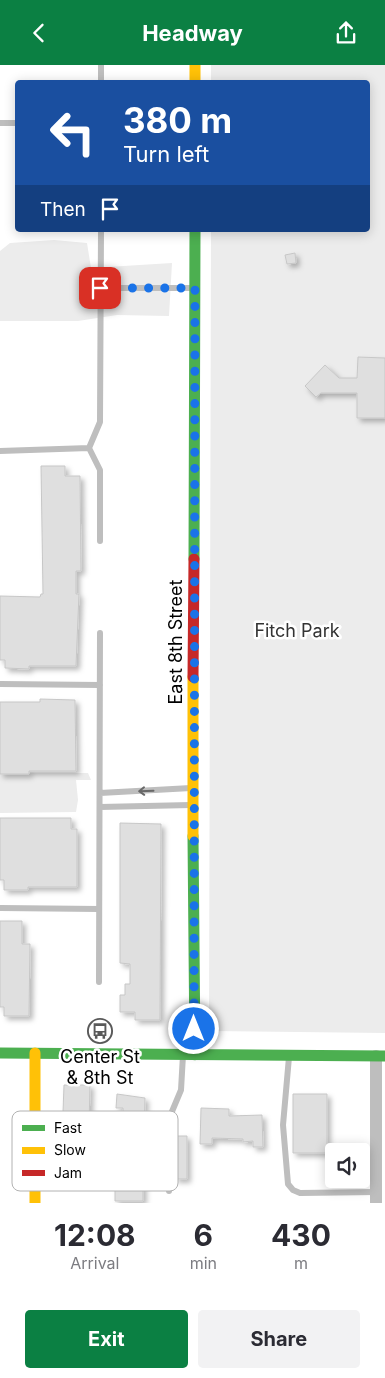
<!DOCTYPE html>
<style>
body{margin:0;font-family:Inter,sans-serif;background:#f2f2f3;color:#2b2b33;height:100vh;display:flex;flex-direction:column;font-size:19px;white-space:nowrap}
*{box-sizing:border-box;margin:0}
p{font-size:16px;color:#7c7c81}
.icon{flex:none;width:28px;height:28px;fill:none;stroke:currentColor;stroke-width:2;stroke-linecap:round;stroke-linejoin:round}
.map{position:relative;height:1138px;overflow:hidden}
.sheet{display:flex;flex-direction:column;background:#fff;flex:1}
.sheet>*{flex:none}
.hud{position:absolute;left:15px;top:15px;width:355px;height:152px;border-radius:5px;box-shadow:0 2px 12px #0003;background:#1a4fa0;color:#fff;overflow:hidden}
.controls{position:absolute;left:325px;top:1078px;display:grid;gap:10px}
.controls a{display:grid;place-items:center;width:45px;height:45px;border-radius:5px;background:#fff;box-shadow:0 2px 12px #0003;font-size:25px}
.pin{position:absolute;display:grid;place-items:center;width:42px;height:42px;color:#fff;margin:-21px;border-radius:10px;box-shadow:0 2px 8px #0006}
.me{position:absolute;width:55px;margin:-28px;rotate:0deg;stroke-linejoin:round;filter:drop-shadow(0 0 4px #0008)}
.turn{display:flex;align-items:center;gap:18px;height:105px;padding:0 25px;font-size:22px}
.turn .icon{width:65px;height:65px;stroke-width:2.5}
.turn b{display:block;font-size:35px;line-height:42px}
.then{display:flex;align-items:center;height:48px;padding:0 25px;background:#0003;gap:10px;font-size:19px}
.eta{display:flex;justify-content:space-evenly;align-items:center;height:85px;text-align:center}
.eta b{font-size:30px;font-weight:700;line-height:35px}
.primary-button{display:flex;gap:10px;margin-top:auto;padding:10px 25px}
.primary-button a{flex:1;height:58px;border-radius:5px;background:#0b8043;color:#fff;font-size:20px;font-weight:700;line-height:58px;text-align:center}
.primary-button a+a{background:#f2f2f3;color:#2b2b33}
header{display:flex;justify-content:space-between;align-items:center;height:65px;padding:0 25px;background:#0b8043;color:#fff;font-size:22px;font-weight:700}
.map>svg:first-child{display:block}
.green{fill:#ececec}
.building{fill:#dfdfdf;stroke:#c7c7c7;filter:url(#shadow)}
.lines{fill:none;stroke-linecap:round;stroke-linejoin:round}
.lane{stroke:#bebebe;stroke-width:6}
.street{stroke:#bebebe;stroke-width:12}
.fast{stroke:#4caf50;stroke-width:11}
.slow{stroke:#ffc107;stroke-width:11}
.jam{stroke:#c62828;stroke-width:11}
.oneway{stroke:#686868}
.route{stroke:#1a73e8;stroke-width:9;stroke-dasharray:0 16.2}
.labels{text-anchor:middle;stroke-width:5;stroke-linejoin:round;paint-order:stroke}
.park-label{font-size:18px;fill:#333;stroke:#fff}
.street-label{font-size:18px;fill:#000;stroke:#fff}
.poi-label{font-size:18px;fill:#000;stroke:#fff}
.key{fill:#fff;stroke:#b2b2b2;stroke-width:1}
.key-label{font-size:14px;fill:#000}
</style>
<header><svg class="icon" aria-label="back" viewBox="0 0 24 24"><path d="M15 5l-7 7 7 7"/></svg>Headway<svg class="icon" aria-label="share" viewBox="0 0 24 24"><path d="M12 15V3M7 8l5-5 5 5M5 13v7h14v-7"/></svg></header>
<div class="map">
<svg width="385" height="1138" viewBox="0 0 385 1138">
<defs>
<filter id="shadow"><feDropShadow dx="3.5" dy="3.5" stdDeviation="2.5" flood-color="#0004"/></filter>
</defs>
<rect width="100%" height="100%" fill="#fff"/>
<path class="green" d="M 211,0 L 385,0 L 385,968 L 209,966 L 211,165 L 368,165 L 368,18 L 211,17 Z
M 54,175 L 87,178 L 91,203 L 172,198 L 169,251 L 117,250 L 78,256 L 0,256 L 0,186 L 10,178 Z
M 0,708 L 88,708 L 91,715 L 76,715 L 78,735 L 76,747 L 0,748 Z"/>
<path class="building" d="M 295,188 L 296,198 L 287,199 L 285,190 Z
M 358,292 L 385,293 L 385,353 L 357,353 L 357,328 L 321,328 L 316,332 L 305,321 L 325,300 L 339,313 L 357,313 Z
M 41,401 L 65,401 L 65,411 L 80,411 L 81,506 L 76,506 L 76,529 L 79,529 L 76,601 L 29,601 L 29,604 L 5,603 L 5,595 L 0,595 L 0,531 L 40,532 L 41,529 L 43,529 Z
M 40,634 L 75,635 L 76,706 L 29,706 L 29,709 L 0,709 L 0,637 L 40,637 Z
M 0,753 L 71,753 L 71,764 L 77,764 L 77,822 L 28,822 L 28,825 L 4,825 L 4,815 L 0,815 Z
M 120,758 L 161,759 L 160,955 L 135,955 L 135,947 L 120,947 L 120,930 L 125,930 L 125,919 L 130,919 L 130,899 L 120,898 Z
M 0,856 L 22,856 L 22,879 L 30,879 L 29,951 L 4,951 L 4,942 L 0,942 Z
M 64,1020 L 90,1020 L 89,1062 L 66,1062 L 67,1047 L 63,1047 Z
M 117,1029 L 145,1033 L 144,1069 L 151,1069 L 151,1081 L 143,1082 L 143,1136 L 115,1136 L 115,1109 L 124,1109 L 123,1043 L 116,1043 Z
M 293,1029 L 327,1029 L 327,1088 L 293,1088 Z
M 201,1043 L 229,1044 L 229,1051 L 262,1050 L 263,1082 L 253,1082 L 253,1076 L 243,1077 L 243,1074 L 212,1073 L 212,1079 L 200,1079 Z
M 176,1071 L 187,1071 L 187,1114 L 175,1114 Z"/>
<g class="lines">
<path class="lane" d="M 101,18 L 101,0
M 0,58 L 18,58
M 100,223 L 193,223
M 0,386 L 89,383
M 100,476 L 100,405 L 89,383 L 100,357 L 101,165
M 0,619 L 100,620
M 100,728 L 191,723
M 100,742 L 191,740
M 0,843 L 99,844
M 99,917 L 100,568
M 289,992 L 283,1060 L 288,1119 L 293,1125 L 300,1128 L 376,1127
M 169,1126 L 168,1056 L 181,1025 L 183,990"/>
<path class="street" d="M 376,1138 L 376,991"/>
<path class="fast" d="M 194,494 L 195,165
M 193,771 L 195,990
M 0,988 L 385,991"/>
<path class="slow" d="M 195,0 L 195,18
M 193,771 L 193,612
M 35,988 L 35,1138"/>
<path class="jam" d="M 193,612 L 194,494"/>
</g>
<defs><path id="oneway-shaft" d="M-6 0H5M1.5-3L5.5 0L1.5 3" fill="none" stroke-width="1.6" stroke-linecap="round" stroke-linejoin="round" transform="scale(1.25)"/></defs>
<use class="oneway" href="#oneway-shaft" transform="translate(146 726) rotate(178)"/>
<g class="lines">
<path class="route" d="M 100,223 L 195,223 L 194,964"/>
</g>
<defs>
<symbol id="bus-ring" viewBox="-11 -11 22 22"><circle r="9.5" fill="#fff" stroke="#595959" stroke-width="1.5"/><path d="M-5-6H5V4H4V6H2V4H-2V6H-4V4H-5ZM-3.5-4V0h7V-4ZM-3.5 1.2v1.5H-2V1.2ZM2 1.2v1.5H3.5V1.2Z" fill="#595959"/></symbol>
</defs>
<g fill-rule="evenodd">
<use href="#bus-ring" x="86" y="952" width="28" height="28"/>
</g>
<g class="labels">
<g class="park-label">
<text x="297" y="572">Fitch Park</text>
</g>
<g class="street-label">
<text transform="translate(176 577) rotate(-90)" y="6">East 8th Street</text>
</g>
<g class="poi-label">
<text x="100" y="998">Center St<tspan x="100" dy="21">&amp; 8th St</tspan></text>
</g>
</g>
<rect x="12" y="1046" width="166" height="80" rx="8" class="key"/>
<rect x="22" y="1060" width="23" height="6" fill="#4caf50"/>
<rect x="22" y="1082" width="23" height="7" fill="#ffc107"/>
<rect x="22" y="1105" width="23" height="6" fill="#c62828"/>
<g class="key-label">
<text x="54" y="1068">Fast</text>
<text x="54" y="1090">Slow</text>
<text x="54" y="1113">Jam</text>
</g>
</svg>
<div class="controls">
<a><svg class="icon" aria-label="sound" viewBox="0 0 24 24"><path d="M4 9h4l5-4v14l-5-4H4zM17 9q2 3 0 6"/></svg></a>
</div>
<div class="pin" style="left:100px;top:223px;background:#d93025"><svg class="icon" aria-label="arrive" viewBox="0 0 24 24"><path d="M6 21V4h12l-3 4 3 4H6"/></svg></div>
<svg class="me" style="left:194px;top:964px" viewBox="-20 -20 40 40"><circle r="17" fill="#1a73e8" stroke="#fff" stroke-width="3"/><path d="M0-11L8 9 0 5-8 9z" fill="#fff"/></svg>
<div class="hud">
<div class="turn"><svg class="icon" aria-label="left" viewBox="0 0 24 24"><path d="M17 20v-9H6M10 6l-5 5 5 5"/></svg><div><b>380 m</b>Turn left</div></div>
<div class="then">Then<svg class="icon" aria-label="arrive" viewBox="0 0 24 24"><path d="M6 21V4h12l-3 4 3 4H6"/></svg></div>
</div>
</div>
<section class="sheet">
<div class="eta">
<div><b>12:08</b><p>Arrival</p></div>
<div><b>6</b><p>min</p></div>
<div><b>430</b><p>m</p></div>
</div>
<div class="primary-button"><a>Exit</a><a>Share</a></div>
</section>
